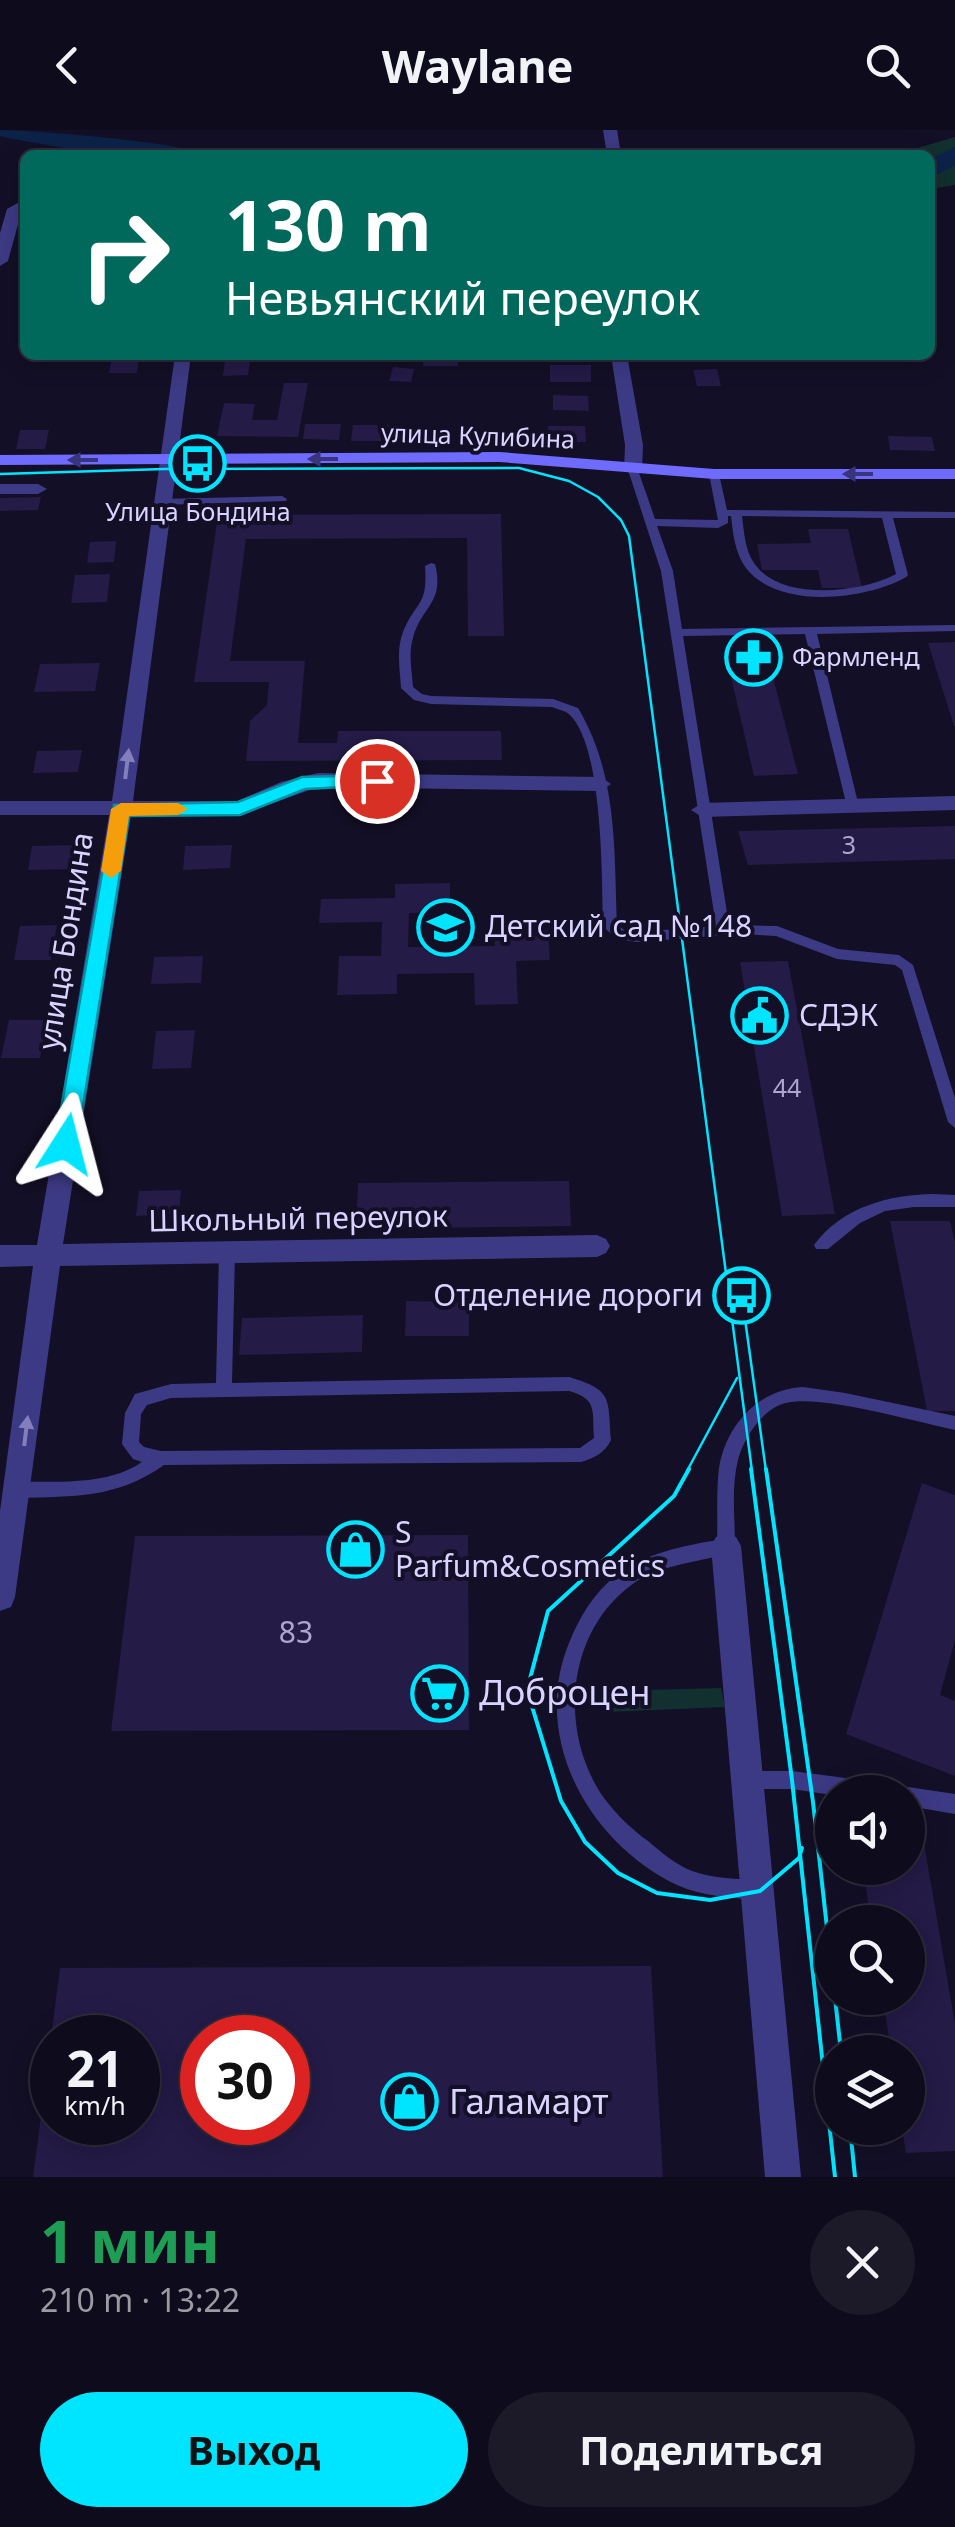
<!DOCTYPE html>
<html lang="ru">
<meta charset="utf-8">
<style>
body{margin:0;font-family:"Noto Sans",sans-serif;background:#1c1929;color:#f1f3f6;height:100vh;display:flex;flex-direction:column;font-size:38px;white-space:nowrap}
*{box-sizing:border-box;margin:0}
p{font-size:32px;color:#9b9ba3}
.icon{flex:none;width:55px;height:55px;fill:none;stroke:currentColor;stroke-width:2;stroke-linecap:round;stroke-linejoin:round}
.map{position:relative;height:2047px;overflow:hidden}
.drawer{display:flex;flex-direction:column;background:#0e0b1c;flex:1}
.drawer>*{flex:none}
.guide{position:absolute;left:20px;top:20px;width:915px;height:210px;border-radius:15px;box-shadow:0 5px 25px #0003,0 0 0 2px #2e2b3b;background:#00695c;color:#fff;overflow:hidden}
.fabs{position:absolute;left:815px;top:1645px;display:grid;gap:20px}
.fabs a{display:grid;place-items:center;width:110px;height:110px;border-radius:50%;background:#0e0b1c;box-shadow:0 5px 25px #0003,0 0 0 2px #2e2b3b;font-size:50px}
.speed{position:absolute;left:30px;top:1885px;display:flex;gap:20px;font-size:50px;font-weight:700;text-align:center}
.speed>*{display:grid;place-content:center;width:130px;height:130px;border-radius:50%;background:#0e0b1c;box-shadow:0 5px 25px #0003,0 0 0 2px #2e2b3b;line-height:1}
.speed small{font-size:25px;font-weight:400}
.speed .limit{border:15px solid #d22;background:#fff;color:#111}
.pin{position:absolute;display:grid;place-items:center;width:85px;height:85px;color:#fff;margin:-42px;border:5px solid #fff;border-radius:50%;box-shadow:0 2px 10px #0007}
.me{position:absolute;width:110px;margin:-55px;rotate:9deg;stroke-linejoin:round;filter:drop-shadow(0 0 8px #0008)}
.turn{display:flex;align-items:center;gap:35px;height:210px;padding:0 40px;font-size:45px}
.turn .icon{width:130px;height:130px;stroke-width:2.5}
.turn b{display:block;font-size:70px;line-height:85px}
.round{display:grid;place-items:center;flex:none;width:105px;height:105px;border-radius:52px;background:#1c1929}
.overview{display:flex;align-items:center;justify-content:space-between;height:170px;padding:0 40px}
h1{font-size:60px;font-weight:700;line-height:75px;color:#1e9e55}
.primary-button{display:flex;gap:20px;margin-top:auto;padding:20px 40px}
.primary-button a{flex:1;height:115px;border-radius:60px;background:#00e5ff;color:#111;font-size:40px;font-weight:700;line-height:115px;text-align:center}
.primary-button a+a{background:#1c1929;color:#f1f3f6}
header{display:flex;justify-content:space-between;align-items:center;height:130px;padding:0 40px;background:#0e0b1c;font-size:45px;font-weight:700}
.map>svg:first-child{display:block}
.green{fill:#12302f}
.lines{fill:none;stroke-linecap:round;stroke-linejoin:round}
.river{fill:#0c2248;fill-rule:evenodd}
.building{fill:#241b47;fill-rule:evenodd}
.lane{fill:#3d3a85;fill-rule:evenodd}
.street{fill:#3d3a85;fill-rule:evenodd}
.secondary{fill:#6f6bff;fill-rule:evenodd}
.tram-far1{stroke:#00e5ff;stroke-width:2.5}
.tram{stroke:#00e5ff;stroke-width:4}
.oneway{fill:#38347d}
.oneway2{fill:#837fbc}
.route{fill:#00e5ff;stroke:#0095a6;stroke-width:2.5}
.slow{fill:#f59e0b}
.labels{text-anchor:middle;stroke-width:8;stroke-linejoin:round;paint-order:stroke}
.far-street-label{font-size:25px;fill:#d9d4ff;stroke:#130f26}
.far-poi-label{font-size:25px;fill:#d9d4ff;stroke:#130f26}
.number-label{font-size:25px;fill:#aca6d1}
.poi-label{font-size:30px;fill:#d9d4ff;stroke:#130f26;text-anchor:start}
.street-label{font-size:30px;fill:#d9d4ff;stroke:#130f26}
.near-number-label{font-size:30px;fill:#aca6d1}
.near-poi-label{font-size:35px;fill:#d9d4ff;stroke:#130f26;text-anchor:start}
</style>
<header><svg class="icon" aria-label="back" viewBox="0 0 24 24"><path d="M15 5l-7 7 7 7"/></svg>Waylane<svg class="icon" aria-label="search" viewBox="0 0 24 24"><circle cx="10" cy="10" r="6"/><path d="M15 15l6 6"/></svg></header>
<div class="map">
<svg width="955" height="2047" viewBox="0 0 955 2047">
<rect width="100%" height="100%" fill="#130f26"/>
<path class="green" d="M 955,7 L 955,55 L 930,59 L 930,25 L 894,25 Z
M 721,1558 L 725,1577 L 606,1582 L 603,1570 L 608,1561 Z"/>
<g class="lines">
<path class="river" d="M 0,0 C 27,0 190,12 200,25 L 102,25 L 8,8 L 0,6 Z
M 955,17 L 955,36 L 930,48 L 930,29 Z"/>
</g>
<path class="building" d="M 424,225 L 458,225 L 458,236 L 423,236 Z
M 112,226 L 139,226 L 137,243 L 109,243 Z
M 225,230 L 250,230 L 248,245 L 223,246 Z
M 550,235 L 591,235 L 591,252 L 550,252 Z
M 393,237 L 414,239 L 411,252 L 389,251 Z
M 717,239 L 721,256 L 697,256 L 693,240 Z
M 284,253 L 308,253 L 298,307 L 217,306 L 224,273 L 255,274 L 252,290 L 277,290 Z
M 553,265 L 588,266 L 589,281 L 553,280 Z
M 305,294 L 341,294 L 339,310 L 303,309 Z
M 353,295 L 389,295 L 388,311 L 351,311 Z
M 548,296 L 585,296 L 586,312 L 549,312 Z
M 402,298 L 431,298 L 431,311 L 401,311 Z
M 20,300 L 49,300 L 45,319 L 16,319 Z
M 888,306 L 932,307 L 935,321 L 890,320 Z
M 41,367 L 38,380 L 0,381 L 0,368 Z
M 501,384 L 504,506 L 468,506 L 467,408 L 246,409 L 230,531 L 305,531 L 298,613 L 337,613 L 338,601 L 501,601 L 502,630 L 246,631 L 250,591 L 267,575 L 269,552 L 194,552 L 218,385 Z
M 808,399 L 848,399 L 862,458 L 822,458 L 818,440 L 762,440 L 757,414 L 811,413 Z
M 116,411 L 114,432 L 87,433 L 90,412 Z
M 110,444 L 107,472 L 71,473 L 75,445 Z
M 955,512 L 955,596 L 954,596 L 928,513 Z
M 765,516 L 798,644 L 754,646 L 724,517 Z
M 100,533 L 95,561 L 34,562 L 40,534 Z
M 82,620 L 78,642 L 33,643 L 37,621 Z
M 955,696 L 955,729 L 748,735 L 738,701 Z
M 79,715 L 76,739 L 28,740 L 32,716 Z
M 232,715 L 230,738 L 183,740 L 185,716 Z
M 450,753 L 450,782 L 409,783 L 408,817 L 495,816 L 495,801 L 548,800 L 550,830 L 516,831 L 518,874 L 475,875 L 474,843 L 397,844 L 397,864 L 337,865 L 339,826 L 381,826 L 382,792 L 319,793 L 321,769 L 395,768 L 395,754 Z
M 57,795 L 51,830 L 14,830 L 20,796 Z
M 203,826 L 201,853 L 151,854 L 154,827 Z
M 788,831 L 835,1084 L 782,1086 L 740,832 Z
M 9,890 L 47,890 L 40,928 L 1,928 Z
M 195,900 L 191,938 L 152,939 L 156,901 Z
M 569,1051 L 571,1096 L 356,1099 L 358,1053 Z
M 181,1060 L 179,1084 L 136,1086 L 139,1061 Z
M 890,1091 L 950,1091 L 955,1112 L 955,1281 L 927,1281 Z
M 406,1171 L 469,1172 L 469,1206 L 405,1206 Z
M 363,1185 L 362,1222 L 239,1225 L 242,1188 Z
M 922,1353 L 955,1365 L 955,1510 L 940,1565 L 955,1571 L 955,1646 L 846,1604 Z
M 468,1405 L 469,1600 L 111,1601 L 135,1406 Z
M 908,1713 L 924,1713 L 955,1894 L 955,2021 L 906,2023 L 902,1998 L 908,1998 L 908,1922 L 891,1922 L 883,1868 L 908,1868 L 908,1792 L 871,1792 L 863,1738 L 908,1738 Z
M 651,1836 L 663,2047 L 33,2047 L 50,1917 L 52,1992 L 138,1992 L 138,1908 L 51,1908 L 60,1838 ZM 202,1908 L 288,1908 L 288,1992 L 202,1992 Z"/>
<g class="lines">
<path class="lane" d="M 633,337 L 638,340 L 655,389 L 718,390 L 709,344 L 714,341 L 719,344 L 727,380 L 955,382 L 955,388 L 893,388 L 908,445 L 906,447 C 866,470 778,480 746,438 C 735,423 733,404 731,386 L 728,386 L 728,393 L 718,398 L 657,396 L 673,441 L 682,499 L 955,495 L 955,501 L 817,504 L 859,677 L 853,681 L 847,677 L 805,504 L 683,506 L 729,795 L 777,796 L 838,819 L 899,825 L 913,835 L 955,968 L 955,998 L 948,992 L 902,840 L 895,835 L 837,829 L 776,806 L 738,804 L 637,812 L 618,809 L 603,797 C 602,754 604,607 566,582 C 562,580 556,579 552,577 L 431,574 L 414,570 L 401,558 C 400,540 396,520 403,502 C 416,470 428,477 425,436 L 431,433 L 435,434 C 445,474 421,476 413,508 C 408,524 412,541 413,557 L 422,564 L 431,566 L 553,569 L 578,578 C 618,645 614,720 617,795 L 626,801 L 637,802 L 716,796 L 661,441 L 628,340 ZM 742,386 L 882,388 L 896,444 C 861,463 780,472 754,433 C 745,420 744,402 742,386 Z
M 282,366 L 287,369 L 286,371 L 160,375 L 155,372 L 160,369 Z
M 933,1064 L 955,1065 L 955,1077 L 914,1077 L 885,1081 L 860,1093 L 828,1119 L 816,1119 L 814,1115 C 842,1077 888,1065 933,1064 Z
M 227,1117 L 233,1119 L 235,1123 L 232,1253 L 569,1247 C 613,1260 608,1268 611,1310 C 605,1323 594,1328 581,1332 L 164,1335 C 116,1369 74,1366 18,1368 L 12,1365 L 9,1360 L 12,1355 L 18,1352 C 59,1351 107,1356 142,1332 L 133,1329 L 122,1314 L 125,1283 L 135,1264 L 171,1254 L 216,1253 L 219,1123 L 221,1119 ZM 569,1261 C 598,1269 592,1281 594,1308 L 580,1318 L 161,1321 L 144,1317 L 139,1312 L 141,1284 L 147,1275 L 171,1268 Z
M 803,1257 L 845,1263 L 955,1286 L 955,1300 C 917,1292 820,1264 786,1273 C 763,1278 743,1309 738,1330 C 731,1358 735,1388 735,1416 L 732,1422 C 695,1434 657,1433 625,1460 C 565,1510 560,1606 604,1668 C 617,1685 631,1699 648,1711 C 661,1722 676,1735 692,1741 C 713,1749 738,1748 760,1751 L 767,1754 L 770,1761 L 767,1768 L 760,1771 C 732,1767 703,1767 677,1755 C 589,1713 530,1608 569,1513 C 579,1488 594,1462 617,1445 C 646,1423 683,1416 717,1410 C 718,1386 716,1362 719,1338 C 726,1295 759,1259 803,1257 Z
M 750,1641 L 792,1641 L 876,1652 L 883,1655 L 886,1662 L 832,1662 L 832,1665 L 792,1659 L 750,1659 L 743,1657 L 740,1650 L 743,1643 Z
M 908,1657 L 955,1664 L 955,1684 L 908,1676 L 908,1662 L 900,1662 Z"/>
<path class="street" d="M 603,0 L 617,0 L 621,25 L 607,25 Z
M 25,69 L 8,131 L 0,136 L 0,103 L 7,79 Z
M 175,225 L 191,225 L 133,671 L 237,671 L 281,652 L 318,643 L 601,647 L 611,654 L 601,661 L 318,657 L 240,685 L 131,685 L 63,1114 L 597,1105 L 606,1109 L 610,1116 L 606,1123 L 597,1127 L 60,1136 L 15,1467 L 11,1477 L 0,1481 L 0,1381 L 33,1136 L 0,1137 L 0,1115 L 37,1115 L 109,685 L 0,685 L 0,671 L 112,671 Z
M 611,225 L 627,225 L 643,315 L 642,340 L 633,345 L 624,340 L 625,315 Z
M 0,354 L 38,354 L 47,359 L 38,364 L 0,364 Z
M 955,666 L 955,680 L 702,687 L 691,680 L 702,673 Z
M 726,1403 L 736,1407 L 741,1416 L 801,2047 L 765,2047 L 711,1416 L 716,1407 Z"/>
<path class="secondary" d="M 499,322 L 714,339 L 955,339 L 955,349 L 714,349 L 499,332 L 0,335 L 0,325 Z"/>
<path class="tram-far1" d="M 0,344 L 164,339 L 519,338 L 569,351 L 598,367 L 621,390 L 629,406 L 752,1341
M 745,1189 L 766,1341
M 687,1341 L 737,1248"/>
<path class="tram" d="M 689,1339 L 674,1366 L 548,1481 L 527,1560 L 561,1671 L 585,1712 L 618,1743 L 657,1763 L 710,1770 L 760,1761 L 799,1728 L 802,1718
M 751,1339 L 792,1650 L 835,2047
M 766,1339 L 813,1672 L 832,1843
M 835,1868 L 841,1922
M 850,1998 L 855,2047"/>
</g>
<defs><path id="oneway-solid" d="M-6-.8H1V-3.2L6.5 0L1 3.2V.8H-6Z" transform="scale(2.5)"/></defs>
<g class="oneway">
<use href="#oneway-solid" transform="translate(323 329) rotate(180)"/>
<use href="#oneway-solid" transform="translate(83 330) rotate(180)"/>
<use href="#oneway-solid" transform="translate(858 344) rotate(-180)"/>
</g>
<g class="oneway2">
<use href="#oneway-solid" transform="translate(127 634) rotate(-83)"/>
<use href="#oneway-solid" transform="translate(26 1301) rotate(-83)"/>
</g>
<path class="route" d="M 377,645 L 384,647 L 384,655 L 305,659 L 240,685 L 129,686 L 77,1014 L 66,1022 L 58,1020 L 55,1014 L 114,675 L 238,672 L 302,647 Z"/>
<path class="slow" d="M 121,673 L 178,673 L 188,679 L 178,685 L 129,686 L 121,741 L 111,748 L 101,741 L 111,679 Z"/>
<defs>
<symbol id="bus-ring" viewBox="-11 -11 22 22"><circle r="9.5" fill="#130f26" stroke="#00e5ff" stroke-width="1.5"/><path d="M-5-6H5V4H4V6H2V4H-2V6H-4V4H-5ZM-3.5-4V0h7V-4ZM-3.5 1.2v1.5H-2V1.2ZM2 1.2v1.5H3.5V1.2Z" fill="#00e5ff"/></symbol>
<symbol id="pharmacy-ring" viewBox="-11 -11 22 22"><circle r="9.5" fill="#130f26" stroke="#00e5ff" stroke-width="1.5"/><path d="M-2-6h4v4h4v4h-4v4h-4v-4h-4v-4h4Z" fill="#00e5ff"/></symbol>
<symbol id="school-ring" viewBox="-11 -11 22 22"><circle r="9.5" fill="#130f26" stroke="#00e5ff" stroke-width="1.5"/><path d="M0-5L7-2L0 1L-7-2ZM-4 1L0 2.5L4 1V4Q0 6-4 4Z" fill="#00e5ff"/></symbol>
<symbol id="civic-ring" viewBox="-11 -11 22 22"><circle r="9.5" fill="#130f26" stroke="#00e5ff" stroke-width="1.5"/><path d="M-.6-6.5H3V-4.5H.6V-3L4-1V1h2V6H-6V1h2V-1L-.6-3ZM-1.2 2.5V6h2.4V2.5Z" fill="#00e5ff"/></symbol>
<symbol id="shop-ring" viewBox="-11 -11 22 22"><circle r="9.5" fill="#130f26" stroke="#00e5ff" stroke-width="1.5"/><path d="M-5-2.5h2.3a2.7 3.5 0 0 1 5.4 0H5L5.5 6h-11ZM-1.5-2.5h3a1.5 2.3 0 0 0-3 0Z" fill="#00e5ff"/></symbol>
<symbol id="supermarket-ring" viewBox="-11 -11 22 22"><circle r="9.5" fill="#130f26" stroke="#00e5ff" stroke-width="1.5"/><path d="M-6-5.5h2.5l.6 2H6L4.5 2H-2.5L-4.4-4H-6ZM-1.5 3.2a1.3 1.3 0 1 0 .1 0ZM3 3.2a1.3 1.3 0 1 0 .1 0Z" fill="#00e5ff"/></symbol>
</defs>
<g fill-rule="evenodd">
<use href="#bus-ring" x="166" y="302" width="63" height="63"/>
<use href="#pharmacy-ring" x="722" y="496" width="63" height="63"/>
<use href="#school-ring" x="414" y="766" width="63" height="63"/>
<use href="#civic-ring" x="728" y="854" width="63" height="63"/>
<use href="#bus-ring" x="710" y="1134" width="63" height="63"/>
<use href="#shop-ring" x="324" y="1388" width="63" height="63"/>
<use href="#supermarket-ring" x="408" y="1532" width="63" height="63"/>
<use href="#shop-ring" x="378" y="1940" width="63" height="63"/>
</g>
<g class="labels">
<g class="far-street-label">
<text transform="translate(478 306) rotate(2)" y="9">улица Кулибина</text>
</g>
<g class="far-poi-label">
<text x="198" y="391">Улица Бондина</text>
<text x="792" y="536" text-anchor="start">Фармленд</text>
</g>
<g class="number-label">
<text x="849" y="724">3</text>
<text x="787" y="967">44</text>
</g>
<g class="poi-label">
<text x="485" y="807">Детский сад №148</text>
<text x="799" y="896">СДЭК</text>
<text x="703" y="1176" text-anchor="end">Отделение дороги</text>
<text x="395" y="1413">S<tspan x="395" dy="34">Parfum&amp;Cosmetics</tspan></text>
</g>
<g class="street-label">
<text transform="translate(66 811) rotate(-81)" y="10">улица Бондина</text>
<text transform="translate(298 1089) rotate(-1)" y="10">Школьный переулок</text>
</g>
<g class="near-number-label">
<text x="296" y="1513">83</text>
</g>
<g class="near-poi-label">
<text x="479" y="1575">Доброцен</text>
<text x="449" y="1984">Галамарт</text>
</g>
</g>
</svg>
<div class="fabs">
<a><svg class="icon" aria-label="sound" viewBox="0 0 24 24"><path d="M4 9h4l5-4v14l-5-4H4zM17 9q2 3 0 6"/></svg></a>
<a><svg class="icon" aria-label="search" viewBox="0 0 24 24"><circle cx="10" cy="10" r="6"/><path d="M15 15l6 6"/></svg></a>
<a><svg class="icon" aria-label="layers" viewBox="0 0 24 24"><path d="M12 4l9 5-9 5-9-5zM3 14l9 5 9-5"/></svg></a>
</div>
<div class="speed"><div>21<small>km/h</small></div><div class="limit">30</div></div>
<div class="pin" style="left:377px;top:651px;background:#d93025"><svg class="icon" aria-label="arrive" viewBox="0 0 24 24"><path d="M6 21V4h12l-3 4 3 4H6"/></svg></div>
<svg class="me" style="left:66px;top:1014px" viewBox="-20 -20 40 40"><path d="M0-17L14 15 0 8-14 15z" fill="#00e5ff" stroke="#fff" stroke-width="4"/></svg>
<div class="guide">
<div class="turn"><svg class="icon" aria-label="right" viewBox="0 0 24 24"><path d="M7 20v-9h11M14 6l5 5-5 5"/></svg><div><b>130 m</b>Невьянский переулок</div></div>
</div>
</div>
<section class="drawer">
<div class="overview"><div><h1>1 мин</h1><p>210 m · 13:22</p></div><a class="round"><svg class="icon" aria-label="close" viewBox="0 0 24 24"><path d="M6 6l12 12M18 6L6 18"/></svg></a></div>
<div class="primary-button"><a>Выход</a><a>Поделиться</a></div>
</section>
